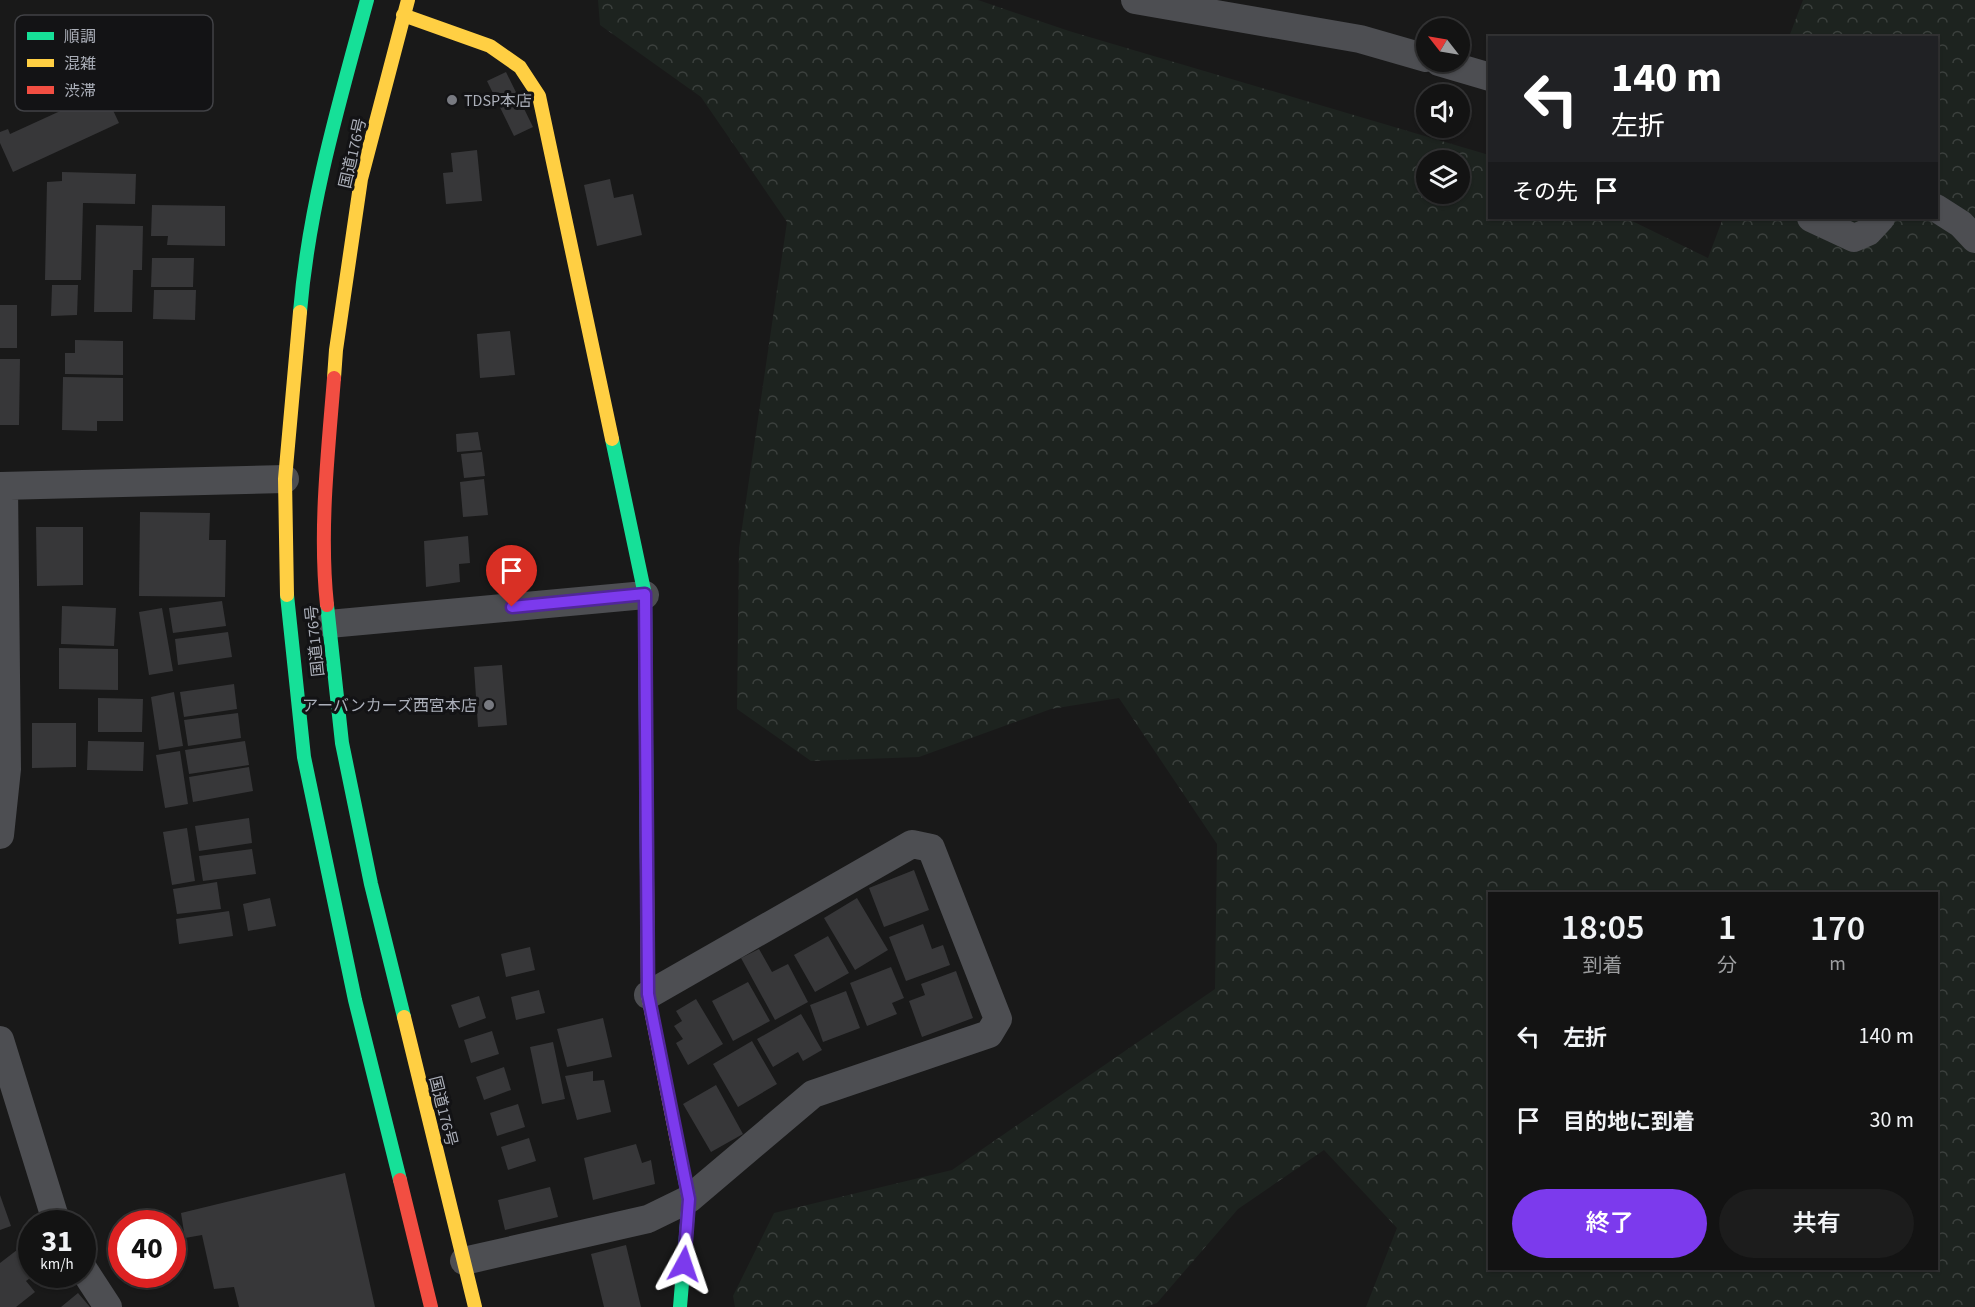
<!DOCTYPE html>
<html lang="ja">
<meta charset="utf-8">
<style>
body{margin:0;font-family:"Source Sans 3","Noto Sans JP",sans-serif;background:#1c1c1c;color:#f1f3f6;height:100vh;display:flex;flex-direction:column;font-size:22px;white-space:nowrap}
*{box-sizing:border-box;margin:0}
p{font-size:20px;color:#9d9ea0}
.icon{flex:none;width:33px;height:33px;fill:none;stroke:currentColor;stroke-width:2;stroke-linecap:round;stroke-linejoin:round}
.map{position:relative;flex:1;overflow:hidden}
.details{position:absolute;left:1488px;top:892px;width:450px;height:378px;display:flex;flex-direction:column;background:#131313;border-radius:0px;box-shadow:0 2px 4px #0004,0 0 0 2px #323233}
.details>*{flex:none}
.top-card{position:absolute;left:1488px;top:36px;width:450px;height:183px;border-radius:0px;box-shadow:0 2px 4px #0004,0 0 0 2px #323233;background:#202124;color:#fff;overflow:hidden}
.needle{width:39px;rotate:301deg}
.controls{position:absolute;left:1416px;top:18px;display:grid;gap:12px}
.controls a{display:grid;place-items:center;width:54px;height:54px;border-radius:50%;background:#131313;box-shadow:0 2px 4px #0004,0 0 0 2px #323233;font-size:30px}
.speed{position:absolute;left:18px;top:1210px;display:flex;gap:12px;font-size:30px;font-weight:700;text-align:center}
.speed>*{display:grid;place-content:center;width:78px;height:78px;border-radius:50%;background:#131313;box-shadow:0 2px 4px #0004,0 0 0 2px #323233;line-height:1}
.speed small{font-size:15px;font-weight:400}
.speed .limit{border:9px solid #d22;background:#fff;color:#111}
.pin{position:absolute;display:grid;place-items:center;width:51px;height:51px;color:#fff;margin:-62px -26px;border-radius:50% 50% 50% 0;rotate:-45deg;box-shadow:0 0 6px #0007}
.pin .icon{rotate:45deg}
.me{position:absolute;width:66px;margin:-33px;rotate:5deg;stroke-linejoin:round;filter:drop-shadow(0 0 4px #0008)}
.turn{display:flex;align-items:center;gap:21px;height:126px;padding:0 24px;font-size:27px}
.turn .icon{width:78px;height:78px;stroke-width:2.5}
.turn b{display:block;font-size:42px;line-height:51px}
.then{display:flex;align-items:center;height:57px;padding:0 24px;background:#0003;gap:12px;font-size:22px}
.eta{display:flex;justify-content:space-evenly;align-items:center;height:102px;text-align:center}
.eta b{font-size:36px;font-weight:600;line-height:42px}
.action{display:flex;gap:12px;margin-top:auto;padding:12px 24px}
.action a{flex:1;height:69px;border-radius:36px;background:#7c3aed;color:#fff;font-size:24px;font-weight:600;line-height:69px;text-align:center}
.action a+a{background:#1c1c1c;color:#f1f3f6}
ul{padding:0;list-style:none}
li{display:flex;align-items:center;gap:18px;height:84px;padding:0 24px}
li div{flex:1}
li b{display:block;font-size:22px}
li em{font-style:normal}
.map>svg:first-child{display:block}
.forest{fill:url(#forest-crowns);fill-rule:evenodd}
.building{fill:#373739}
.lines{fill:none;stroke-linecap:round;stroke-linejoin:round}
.street{stroke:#4d4e52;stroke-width:28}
.fast{stroke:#16e098;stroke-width:14}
.slow{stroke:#ffcf43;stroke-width:14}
.jam{stroke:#f24e42;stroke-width:14}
.route-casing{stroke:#51269a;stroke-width:15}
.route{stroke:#7c3aed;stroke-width:10}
.poi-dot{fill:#787a81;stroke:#131315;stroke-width:2}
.labels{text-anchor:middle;stroke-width:6;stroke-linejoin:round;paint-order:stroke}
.poi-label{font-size:16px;fill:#abafb9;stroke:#131315;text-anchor:start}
.street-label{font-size:16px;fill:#abafb9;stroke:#131315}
.key{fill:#131315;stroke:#414246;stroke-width:1.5}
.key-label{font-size:16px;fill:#abafb9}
</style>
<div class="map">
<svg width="1975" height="1307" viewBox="0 0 1975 1307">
<defs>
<pattern id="forest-crowns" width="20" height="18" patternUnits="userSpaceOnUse" patternTransform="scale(1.5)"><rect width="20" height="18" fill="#1d231f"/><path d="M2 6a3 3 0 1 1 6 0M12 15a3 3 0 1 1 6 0" fill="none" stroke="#3b403d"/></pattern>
</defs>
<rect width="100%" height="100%" fill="#191919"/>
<path class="forest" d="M 598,0 L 978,0 L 1069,31 L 1489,155 L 1490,218 L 1626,218 L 1708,258 L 1723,218 L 1936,218 L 1936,38 L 1789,37 L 1803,0 L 1975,0 L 1975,1307 L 1366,1307 L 1397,1228 L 1324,1150 L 1238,1209 L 1157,1303 L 1145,1307 L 735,1307 L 733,1296 L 774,1213 L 952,1170 L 1215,989 L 1217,844 L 1119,698 L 1051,709 L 919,757 L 811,761 L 737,709 L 739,548 L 787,222 L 701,97 L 600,25 ZM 1426,160 L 1460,160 L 1460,194 L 1426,194 ZM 1490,894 L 1936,894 L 1936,1269 L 1490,1269 Z"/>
<path class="building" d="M 506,72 L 533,127 L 514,136 L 487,81 Z
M 104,91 L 119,123 L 13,172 L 0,143 L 0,132 L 8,129 L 10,134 Z
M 477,150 L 482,201 L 446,204 L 443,173 L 453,172 L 451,153 Z
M 62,172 L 136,174 L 135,204 L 83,203 L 81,280 L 45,280 L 47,182 L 62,181 Z
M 610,179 L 614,198 L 633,194 L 642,235 L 597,246 L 584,185 Z
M 152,205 L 225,206 L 225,246 L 167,245 L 168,236 L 151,236 Z
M 96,225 L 143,226 L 142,270 L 133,270 L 132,312 L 94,312 Z
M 152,258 L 194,258 L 193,287 L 151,287 Z
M 52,285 L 78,285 L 77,315 L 51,316 Z
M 154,290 L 196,290 L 195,320 L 153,319 Z
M 0,305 L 17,305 L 17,348 L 0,348 Z
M 510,331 L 515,375 L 480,378 L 477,334 Z
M 75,340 L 123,341 L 123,375 L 65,374 L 65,353 L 75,353 Z
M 0,359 L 20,359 L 19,425 L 0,425 Z
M 63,377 L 123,378 L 123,421 L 97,421 L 97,431 L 62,430 Z
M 478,432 L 481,450 L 457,452 L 456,434 Z
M 482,452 L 485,476 L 464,478 L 461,454 Z
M 484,479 L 488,515 L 463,517 L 460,482 Z
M 140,512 L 210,513 L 209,540 L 226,540 L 225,597 L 139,596 Z
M 36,527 L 83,527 L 83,585 L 37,586 Z
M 468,536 L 470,563 L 459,564 L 460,582 L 426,587 L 424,541 Z
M 222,601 L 226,626 L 173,633 L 169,608 Z
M 62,606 L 116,608 L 114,646 L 61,644 Z
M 162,608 L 173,671 L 149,675 L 139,612 Z
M 228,632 L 232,657 L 178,665 L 175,639 Z
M 59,648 L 118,649 L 118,690 L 59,689 Z
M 502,665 L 507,725 L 478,727 L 474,667 Z
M 234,684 L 237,709 L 184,717 L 180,692 Z
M 174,692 L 183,746 L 159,750 L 151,697 Z
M 98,698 L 143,699 L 142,732 L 98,732 Z
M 238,713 L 241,738 L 188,746 L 184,720 Z
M 32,723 L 76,723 L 76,767 L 32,768 Z
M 88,741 L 144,742 L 143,771 L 87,770 Z
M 245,741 L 249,765 L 189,774 L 185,750 Z
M 180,751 L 188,804 L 165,808 L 156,755 Z
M 249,767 L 253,791 L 193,802 L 189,777 Z
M 249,818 L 252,843 L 199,851 L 195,826 Z
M 187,828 L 195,881 L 172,885 L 163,832 Z
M 252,849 L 256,874 L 203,881 L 199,856 Z
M 914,870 L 929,910 L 884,927 L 869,888 Z
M 217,882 L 221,909 L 177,914 L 173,889 Z
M 270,898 L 276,926 L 248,931 L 243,904 Z
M 857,898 L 888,950 L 855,970 L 824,918 Z
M 229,911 L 233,936 L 179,944 L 176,919 Z
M 923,924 L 932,949 L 943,945 L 950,965 L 906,981 L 889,937 Z
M 828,936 L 849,973 L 815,992 L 794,955 Z
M 530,947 L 535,970 L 506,977 L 501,954 Z
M 759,949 L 772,972 L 788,964 L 808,1002 L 775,1020 L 741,958 Z
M 891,967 L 904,998 L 892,1003 L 897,1014 L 867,1026 L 850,983 Z
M 956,971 L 973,1018 L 922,1037 L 909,1001 L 925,995 L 921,984 Z
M 748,982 L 770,1021 L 733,1041 L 712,1001 Z
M 539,990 L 545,1013 L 516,1020 L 511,997 Z
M 846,991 L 860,1028 L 823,1042 L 810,1005 Z
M 479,996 L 486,1018 L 459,1028 L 451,1005 Z
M 696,999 L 723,1044 L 688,1065 L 676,1043 L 683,1039 L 674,1026 L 682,1021 L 676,1011 Z
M 801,1014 L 822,1050 L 803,1061 L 798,1052 L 773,1067 L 757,1039 Z
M 603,1018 L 612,1057 L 567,1067 L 557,1029 Z
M 492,1031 L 499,1054 L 471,1063 L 464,1040 Z
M 752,1041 L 777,1084 L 738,1107 L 713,1064 Z
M 553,1042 L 565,1099 L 542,1104 L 530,1047 Z
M 504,1067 L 511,1090 L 484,1100 L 476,1077 Z
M 593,1071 L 593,1081 L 604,1080 L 611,1112 L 577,1120 L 565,1076 Z
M 716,1085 L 743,1134 L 711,1152 L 683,1104 Z
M 518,1104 L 525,1127 L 497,1136 L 490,1113 Z
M 529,1138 L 536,1161 L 508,1170 L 501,1147 Z
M 636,1144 L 642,1163 L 651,1160 L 655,1184 L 593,1200 L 584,1158 Z
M 345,1173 L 375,1307 L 239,1307 L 234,1287 L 214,1289 L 202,1235 L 185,1238 L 181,1213 Z
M 550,1187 L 558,1217 L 505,1230 L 498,1200 Z
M 0,1195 L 11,1226 L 0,1230 Z
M 30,1240 L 32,1275 L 34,1275 L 26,1281 L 35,1292 L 16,1307 L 0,1307 L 0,1263 Z
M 626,1245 L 641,1307 L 604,1307 L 591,1254 Z
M 78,1293 L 90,1307 L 61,1307 Z"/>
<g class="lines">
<path class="street" d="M 1135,0 L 1360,39 L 1426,58
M 1439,62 L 1490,77
M 1936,208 L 1961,224 L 1975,239
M 1811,218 L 1854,238 L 1868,232 L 1881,218
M 0,486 L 285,479
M 329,624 L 645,595
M 0,835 L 7,769 L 4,486
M 0,1040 L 57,1224
M 464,1261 L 648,1219 L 689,1199 L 813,1094 L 989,1034 L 998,1019 L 931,848 L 912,844 L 648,995
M 82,1267 L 108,1307"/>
<path class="fast" d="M 300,312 C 309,204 339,103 367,0
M 612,439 L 645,595 L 647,877
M 287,595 L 304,757 L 355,1000 L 400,1180
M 327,605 L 342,743 L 371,884 L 404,1017
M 680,1307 L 689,1199 L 680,1156"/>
<path class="slow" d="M 403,15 L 490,46 L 520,67 L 539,96 L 612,439
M 334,378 L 336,350 L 361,179 L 408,0
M 287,595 L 285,479 L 300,312
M 647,877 L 648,995 L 680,1156
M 404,1017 L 475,1307"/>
<path class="jam" d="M 327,605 C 319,530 328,453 334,378
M 400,1180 L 431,1307"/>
</g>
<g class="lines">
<defs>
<path id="route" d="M 512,607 L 645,594 L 648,994 L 689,1199 L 684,1264"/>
</defs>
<use href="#route" class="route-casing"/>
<use href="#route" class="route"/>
</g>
<g class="poi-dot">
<circle cx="452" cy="100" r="6"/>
<circle cx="489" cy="705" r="6"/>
</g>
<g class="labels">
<g class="poi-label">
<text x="464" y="106">TDSP本店</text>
<text x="477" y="711" text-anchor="end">アーバンカーズ西宮本店</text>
</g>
<g class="street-label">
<text transform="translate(352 153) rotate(-77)" y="6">国道176号</text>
<text transform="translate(314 641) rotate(-96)" y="6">国道176号</text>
<text transform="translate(444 1111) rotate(76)" y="6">国道176号</text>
</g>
</g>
<rect x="15" y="15" width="198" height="96" rx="9" class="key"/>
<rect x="27" y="32" width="27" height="8" fill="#16e098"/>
<rect x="27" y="59" width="27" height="8" fill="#ffcf43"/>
<rect x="27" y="86" width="27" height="8" fill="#f24e42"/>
<g class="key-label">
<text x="64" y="42">順調</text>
<text x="64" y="69">混雑</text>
<text x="64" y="96">渋滞</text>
</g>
</svg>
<div class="controls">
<a><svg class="needle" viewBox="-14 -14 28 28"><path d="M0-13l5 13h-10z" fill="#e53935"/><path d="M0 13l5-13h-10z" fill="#9d9ea0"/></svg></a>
<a><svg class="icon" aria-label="sound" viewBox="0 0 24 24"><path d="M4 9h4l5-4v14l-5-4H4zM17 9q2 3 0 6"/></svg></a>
<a><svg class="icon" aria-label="layers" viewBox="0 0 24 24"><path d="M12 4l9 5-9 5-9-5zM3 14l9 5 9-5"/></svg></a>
</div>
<div class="speed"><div>31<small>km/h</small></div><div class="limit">40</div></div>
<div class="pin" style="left:512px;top:607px;background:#d93025"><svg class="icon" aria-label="arrive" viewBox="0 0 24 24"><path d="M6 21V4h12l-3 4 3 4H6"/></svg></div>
<svg class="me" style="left:684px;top:1264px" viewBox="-20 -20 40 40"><path d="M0-17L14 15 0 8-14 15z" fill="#7c3aed" stroke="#fff" stroke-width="4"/></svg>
<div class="top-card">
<div class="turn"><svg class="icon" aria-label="left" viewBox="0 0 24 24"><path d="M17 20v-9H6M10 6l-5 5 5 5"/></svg><div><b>140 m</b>左折</div></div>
<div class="then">その先<svg class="icon" aria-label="arrive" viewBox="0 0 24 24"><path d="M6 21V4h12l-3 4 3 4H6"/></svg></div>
</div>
<section class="details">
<div class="eta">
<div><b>18:05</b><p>到着</p></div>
<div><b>1</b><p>分</p></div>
<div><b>170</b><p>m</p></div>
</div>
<ul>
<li><svg class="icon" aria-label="left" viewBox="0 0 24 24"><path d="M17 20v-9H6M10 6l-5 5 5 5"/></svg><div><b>左折</b></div><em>140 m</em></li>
<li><svg class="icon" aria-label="arrive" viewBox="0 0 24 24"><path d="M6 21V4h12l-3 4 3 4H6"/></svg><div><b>目的地に到着</b></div><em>30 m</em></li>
</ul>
<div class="action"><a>終了</a><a>共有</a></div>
</section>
</div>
